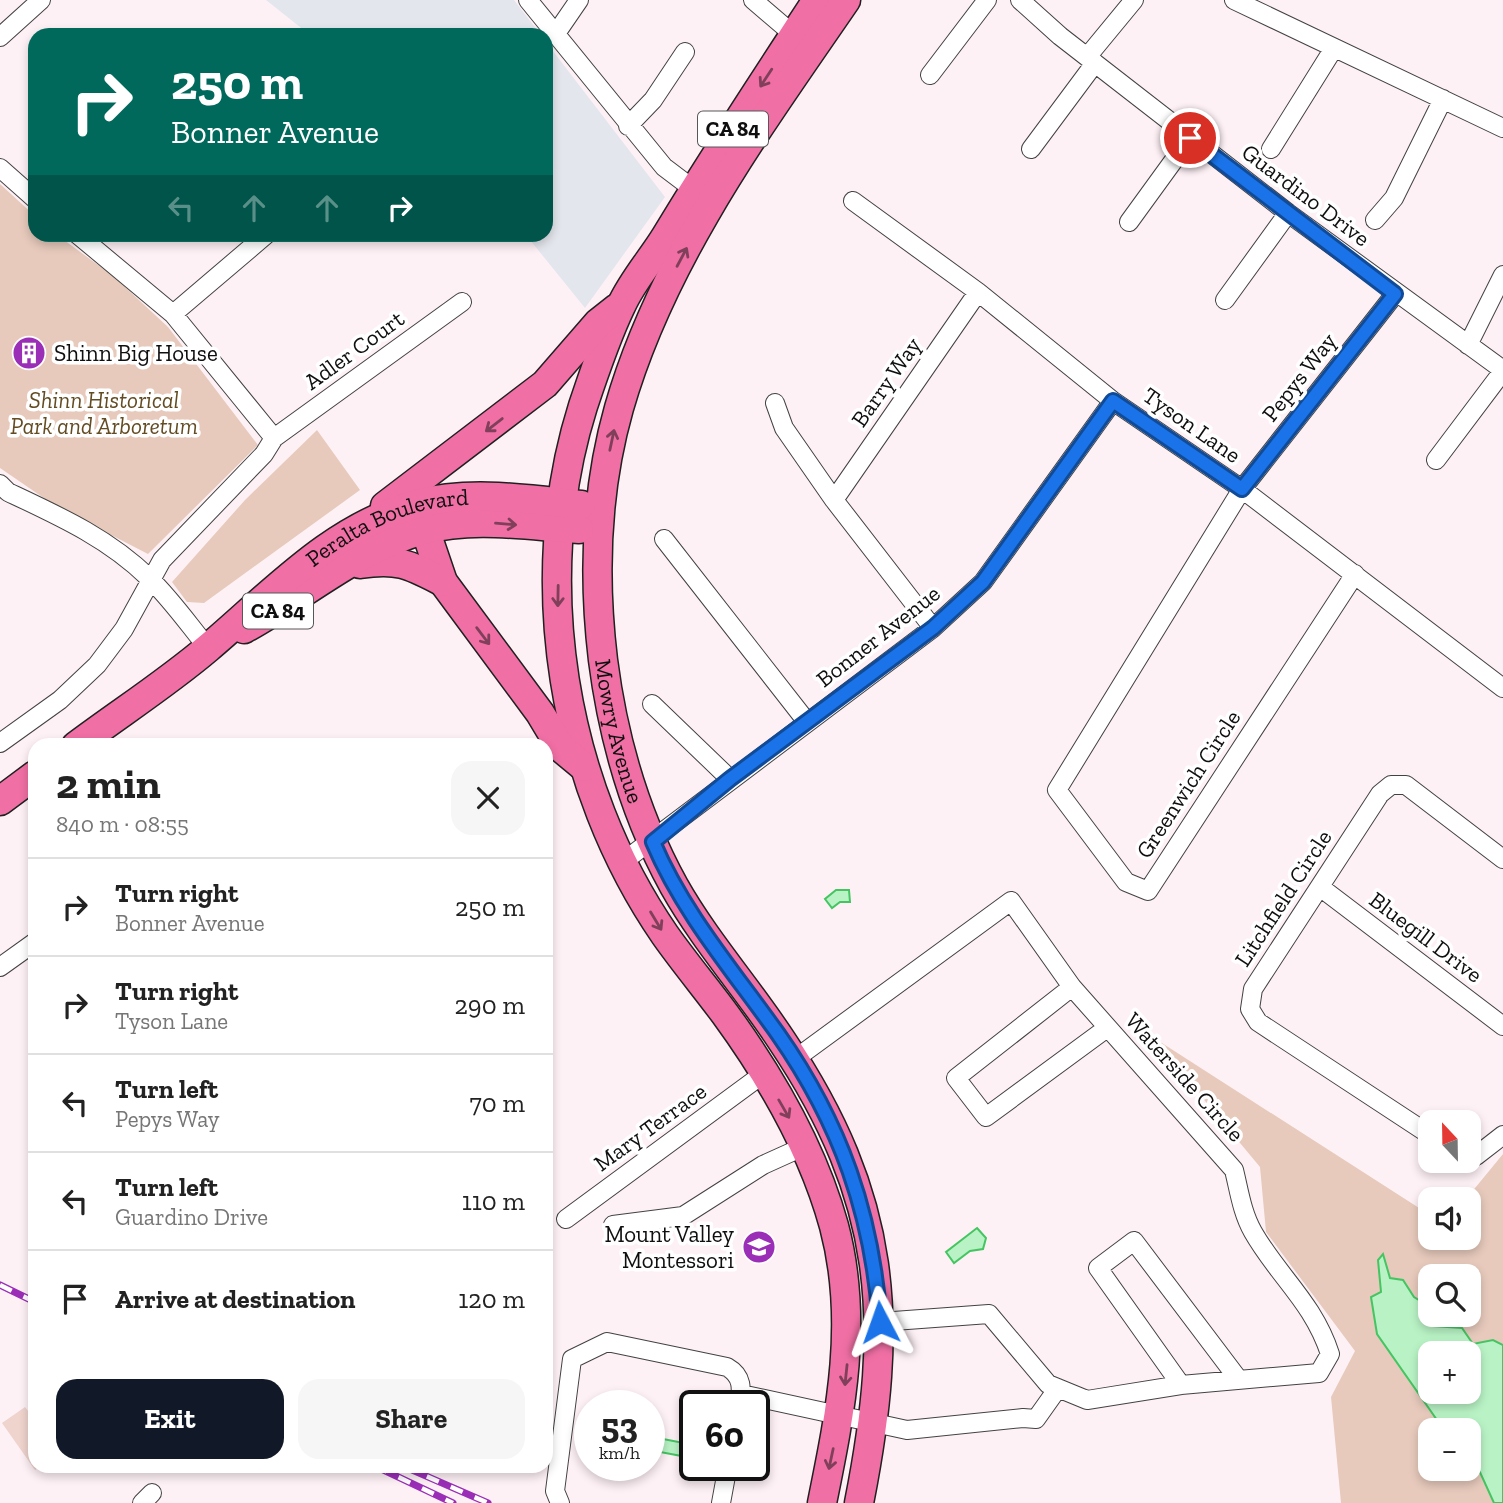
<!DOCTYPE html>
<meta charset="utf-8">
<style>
body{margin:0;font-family:"Zilla Slab",serif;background:#f6f6f6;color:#222;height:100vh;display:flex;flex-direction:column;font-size:26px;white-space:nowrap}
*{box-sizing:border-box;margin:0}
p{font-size:23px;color:#767676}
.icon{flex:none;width:38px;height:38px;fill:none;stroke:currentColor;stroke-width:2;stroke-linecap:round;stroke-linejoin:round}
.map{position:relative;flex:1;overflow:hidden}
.sheet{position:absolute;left:28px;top:738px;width:525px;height:735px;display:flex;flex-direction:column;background:#fff;border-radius:21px;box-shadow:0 4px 10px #0003}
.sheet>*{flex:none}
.banner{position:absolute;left:28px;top:28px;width:525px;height:214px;border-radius:21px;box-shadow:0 4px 10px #0003;background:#00695c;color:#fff;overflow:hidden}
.needle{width:46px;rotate:338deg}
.fabs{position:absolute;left:1418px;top:1110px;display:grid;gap:14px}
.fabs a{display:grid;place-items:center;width:63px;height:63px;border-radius:14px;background:#fff;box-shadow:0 4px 10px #0003;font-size:35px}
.speed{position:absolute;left:574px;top:1390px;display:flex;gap:14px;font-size:35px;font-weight:700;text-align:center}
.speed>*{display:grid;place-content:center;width:91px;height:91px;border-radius:50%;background:#fff;box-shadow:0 4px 10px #0003;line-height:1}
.speed small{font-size:18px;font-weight:400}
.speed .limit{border:4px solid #111;border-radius:10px;background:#fff;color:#111}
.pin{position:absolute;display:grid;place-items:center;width:60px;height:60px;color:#fff;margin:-30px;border:4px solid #fff;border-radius:50%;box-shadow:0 2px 7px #0007}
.me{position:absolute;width:77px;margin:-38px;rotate:356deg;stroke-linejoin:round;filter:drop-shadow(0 0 5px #0008)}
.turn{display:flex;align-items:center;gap:24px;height:147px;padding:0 28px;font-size:32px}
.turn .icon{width:91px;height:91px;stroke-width:2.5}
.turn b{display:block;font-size:49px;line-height:60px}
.lanes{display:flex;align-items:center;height:66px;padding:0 28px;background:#0003;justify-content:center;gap:35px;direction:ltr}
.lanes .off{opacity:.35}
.round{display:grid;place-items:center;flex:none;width:74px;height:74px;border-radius:21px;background:#f6f6f6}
.headline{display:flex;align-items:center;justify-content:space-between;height:119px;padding:0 28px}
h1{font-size:42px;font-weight:700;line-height:52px}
.cta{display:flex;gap:14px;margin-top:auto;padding:14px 28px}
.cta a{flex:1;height:80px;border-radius:21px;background:#111827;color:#fff;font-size:28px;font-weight:700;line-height:80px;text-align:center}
.cta a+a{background:#f6f6f6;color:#222}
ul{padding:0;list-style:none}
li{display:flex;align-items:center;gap:21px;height:98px;padding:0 28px;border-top:2px solid #e0e0e0}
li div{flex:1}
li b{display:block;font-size:26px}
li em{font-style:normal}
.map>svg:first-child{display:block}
.industrial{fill:#e4e6ed}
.green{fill:#e7cabc;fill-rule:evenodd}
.pitch{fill:#efd3cd}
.water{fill:#b9f3c5;stroke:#44c562;stroke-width:2;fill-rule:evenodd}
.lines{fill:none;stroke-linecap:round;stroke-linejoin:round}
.minor-casing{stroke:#424242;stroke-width:20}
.primary-casing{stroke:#202020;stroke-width:31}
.minor{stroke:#fff;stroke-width:18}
.primary{stroke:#f06fa4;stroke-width:28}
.rail-casing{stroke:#9a2eb7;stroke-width:7}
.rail{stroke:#fff;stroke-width:4.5;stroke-dasharray:13;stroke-linecap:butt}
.oneway{stroke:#803f5a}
.route-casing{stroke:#114b97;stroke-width:18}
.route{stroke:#1a73e8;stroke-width:12}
.labels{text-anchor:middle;stroke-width:7;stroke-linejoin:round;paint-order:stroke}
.shield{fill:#fff;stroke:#575757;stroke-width:2}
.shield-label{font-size:21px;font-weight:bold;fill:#0f0f0f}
.street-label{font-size:23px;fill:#0f0f0f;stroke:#fff}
.poi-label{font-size:23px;fill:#0f0f0f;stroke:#fff;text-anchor:start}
.park-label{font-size:23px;font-style:italic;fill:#634b22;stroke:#fff}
</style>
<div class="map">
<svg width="1503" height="1503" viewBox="0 0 1503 1503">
<rect width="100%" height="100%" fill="#fef1f6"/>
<path class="industrial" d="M 266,0 L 514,0 L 541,35 L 310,35 Z
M 546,42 L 665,197 L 585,308 L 526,235 L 546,234 Z"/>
<path class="green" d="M 0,184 L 35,216 L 35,234 L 57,235 L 112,275 L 168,327 L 258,445 L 148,554 L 57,507 L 0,468 Z
M 317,430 L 360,490 L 204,603 L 187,602 L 172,582 L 245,500 Z
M 1151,1036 L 1430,1215 L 1430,1237 L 1468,1237 L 1466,1199 L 1503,1154 L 1503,1503 L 1341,1503 L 1331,1397 L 1355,1351 L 1266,1232 L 1260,1167 ZM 1430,1276 L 1468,1276 L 1468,1314 L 1430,1314 ZM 1430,1353 L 1468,1353 L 1468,1391 L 1430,1391 ZM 1430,1430 L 1468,1430 L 1468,1468 L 1430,1468 Z"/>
<path class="pitch" d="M 25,1407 L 35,1420 L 35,1466 L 40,1467 L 35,1470 L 2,1423 Z"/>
<path class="water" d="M 836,890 L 849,890 L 850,902 L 840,902 L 832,908 L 825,899 Z
M 977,1228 L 986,1238 L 983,1249 L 970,1251 L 954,1263 L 946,1252 Z
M 1383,1254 L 1390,1278 L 1403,1280 L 1414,1297 L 1427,1305 L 1427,1316 L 1433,1326 L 1462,1328 L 1473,1344 L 1493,1340 L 1503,1345 L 1503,1503 L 1494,1503 L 1479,1470 L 1468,1465 L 1468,1430 L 1444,1430 L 1377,1334 L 1371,1297 L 1381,1292 L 1378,1260 ZM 1430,1353 L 1468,1353 L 1468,1391 L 1430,1391 Z
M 663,1439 L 689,1444 L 687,1457 L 660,1452 Z"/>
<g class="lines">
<defs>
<path id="minor" d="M 528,0 L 664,167 L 701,195
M 753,0 L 801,41
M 1020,0 L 1060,36 L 1288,213 L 1503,370
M 1234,0 L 1503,128
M 555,35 L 579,0
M 0,37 L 41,0
M 1087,57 L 1134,0
M 930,75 L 987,0
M 628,126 L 653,100 L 685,52
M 1031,149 L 1095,63
M 1271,149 L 1334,48
M 0,168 L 35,199
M 853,201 L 978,292 L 1113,401 L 1242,489 L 1503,688
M 1375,220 L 1394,198 L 1443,99
M 1129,222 L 1190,138
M 77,234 L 173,314 L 274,438
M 1225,300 L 1288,213
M 173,314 L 267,234
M 1468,345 L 1503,275
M 775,403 L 784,428 L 834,500 L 933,628
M 1436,460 L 1503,371
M 0,484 L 8,492 C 59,516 108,538 149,578 C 171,599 189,625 208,648
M 834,500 L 978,292
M 664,539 L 807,722
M 1355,574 L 1148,891 L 1126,882 L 1057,790 L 1242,489 L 1395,294
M 652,704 L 730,779
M 0,743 L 60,700 L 97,665 L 124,629 L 162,560 L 264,454 L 274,438 L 462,302
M 624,861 L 933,628 L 983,582 L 1113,401
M 1320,887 L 1503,1026
M 0,967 L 35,942
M 1072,987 L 956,1078 L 986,1117 L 1107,1028
M 795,1059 L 1011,901 L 1072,987 L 1234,1170 C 1239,1190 1242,1213 1253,1232 C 1278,1276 1313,1302 1330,1354 L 1319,1373 L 1181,1385 L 1087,1400 L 1048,1384 L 989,1314 L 880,1322
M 1430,1135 L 1258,1022 L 1250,1009 L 1253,989 L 1380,794 L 1391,785 L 1406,785 L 1503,859
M 1468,1156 L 1476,1156 L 1503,1135
M 566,1219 L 763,1074
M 613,1225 L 683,1216 L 763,1165 L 805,1146
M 1181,1385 L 1098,1268 L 1134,1241 L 1239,1380
M 741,1394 L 907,1430 L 1023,1418 L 1036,1419 L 1058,1388
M 142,1503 L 152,1493
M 560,1503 L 555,1491 L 572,1359 L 607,1342 L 727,1367 C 743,1376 742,1389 739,1405
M 721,1503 L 728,1465"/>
<g id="primary">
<path d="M 817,0 C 766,78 714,156 666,236 C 652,259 632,281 621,306 C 606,337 594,373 583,406 C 528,580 562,786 665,935 C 684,962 705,987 725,1014 C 771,1077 813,1150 834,1226 C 859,1320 841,1410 822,1503"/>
<path id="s1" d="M 846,0 C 759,127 662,258 619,408 C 596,489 593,577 603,660 C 613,738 636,817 674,886 C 705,941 748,989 782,1041 C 888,1199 895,1321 859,1503"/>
<path d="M 385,506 L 545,384 L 598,323 L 617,308"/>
<path d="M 434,512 L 425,529 L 443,582 L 540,713 L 561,748 L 584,767"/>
<path d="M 360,564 C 399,558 410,565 443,582"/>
<path d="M 244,629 C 303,597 358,548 423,530 C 473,516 528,526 579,529"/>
<path id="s2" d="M 76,746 C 120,713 167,683 208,648 C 273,593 332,527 417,504 C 470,490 526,499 581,505"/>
<path d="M 0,801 L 35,775"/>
</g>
</defs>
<use href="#minor" class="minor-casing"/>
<use href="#primary" class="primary-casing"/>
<use href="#minor" class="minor"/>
<use href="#primary" class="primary"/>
<defs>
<path id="rail" d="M 0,1285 L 35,1302
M 375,1466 L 453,1503
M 403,1466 L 488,1503"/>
</defs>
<use href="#rail" class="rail-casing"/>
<use href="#rail" class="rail"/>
</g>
<defs><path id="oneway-shaft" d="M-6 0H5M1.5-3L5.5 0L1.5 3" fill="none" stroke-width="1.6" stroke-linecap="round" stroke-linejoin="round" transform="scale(1.75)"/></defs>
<g class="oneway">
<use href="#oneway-shaft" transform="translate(766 78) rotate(123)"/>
<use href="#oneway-shaft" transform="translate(682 257) rotate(-62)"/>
<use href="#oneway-shaft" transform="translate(494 425) rotate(142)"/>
<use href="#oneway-shaft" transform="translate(612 440) rotate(-78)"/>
<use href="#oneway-shaft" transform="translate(506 524) rotate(5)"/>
<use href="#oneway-shaft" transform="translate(558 596) rotate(91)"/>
<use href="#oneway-shaft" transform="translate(483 636) rotate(53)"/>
<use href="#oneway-shaft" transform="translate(656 921) rotate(59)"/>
<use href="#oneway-shaft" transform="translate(784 1109) rotate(60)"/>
<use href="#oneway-shaft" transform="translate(846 1375) rotate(96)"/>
<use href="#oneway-shaft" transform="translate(831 1459) rotate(102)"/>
</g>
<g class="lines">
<defs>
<path id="route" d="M 880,1322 C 872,1214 841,1124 778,1034 C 734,972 683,913 653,842 L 730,779 L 933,628 L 983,582 L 1113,401 L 1242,489 L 1395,294 L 1190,138"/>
</defs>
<use href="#route" class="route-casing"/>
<use href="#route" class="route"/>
</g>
<defs>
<symbol id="building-disc" viewBox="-11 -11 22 22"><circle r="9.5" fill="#9a2eb7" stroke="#fff"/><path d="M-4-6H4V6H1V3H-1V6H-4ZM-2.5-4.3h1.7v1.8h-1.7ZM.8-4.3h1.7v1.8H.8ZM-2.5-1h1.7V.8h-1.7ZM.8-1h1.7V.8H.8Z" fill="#fff"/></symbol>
<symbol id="school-disc" viewBox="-11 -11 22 22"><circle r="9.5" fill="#9a2eb7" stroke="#fff"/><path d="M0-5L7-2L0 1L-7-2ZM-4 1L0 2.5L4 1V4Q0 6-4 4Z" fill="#fff"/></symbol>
</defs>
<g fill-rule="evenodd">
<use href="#building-disc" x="10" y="334" width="38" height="38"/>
<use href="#school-disc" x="740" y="1228" width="38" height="38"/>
</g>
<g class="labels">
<g class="shield">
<rect x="698" y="111.5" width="70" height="35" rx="5"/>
<rect x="243" y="593.5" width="70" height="35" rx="5"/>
</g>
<g class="shield-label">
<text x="733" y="136">CA 84</text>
<text x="278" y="618">CA 84</text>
</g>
<g class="street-label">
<text transform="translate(1306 195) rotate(37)" y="8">Guardino Drive</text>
<text transform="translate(354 350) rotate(-36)" y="8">Adler Court</text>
<text transform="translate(1299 377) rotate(-52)" y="8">Pepys Way</text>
<text transform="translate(886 382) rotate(-55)" y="8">Barry Way</text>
<text transform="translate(1192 425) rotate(35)" y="8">Tyson Lane</text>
<text dy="8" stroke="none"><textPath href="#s2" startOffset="385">Peralta Boulevard</textPath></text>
<text transform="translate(878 636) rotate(-38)" y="8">Bonner Avenue</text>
<text dy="8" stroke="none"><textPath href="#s1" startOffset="796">Mowry Avenue</textPath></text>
<text transform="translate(1188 784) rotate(-57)" y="8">Greenwich Circle</text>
<text transform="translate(1283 898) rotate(-57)" y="8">Litchfield Circle</text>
<text transform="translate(1426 937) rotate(37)" y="8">Bluegill Drive</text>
<text transform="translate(1185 1077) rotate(48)" y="8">Waterside Circle</text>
<text transform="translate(650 1127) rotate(-36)" y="8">Mary Terrace</text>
</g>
<g class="poi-label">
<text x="54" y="361">Shinn Big House</text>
<text x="734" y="1242" text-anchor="end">Mount Valley<tspan x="734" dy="26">Montessori</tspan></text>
</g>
<g class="park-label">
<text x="104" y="408">Shinn Historical<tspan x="104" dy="26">Park and Arboretum</tspan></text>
</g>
</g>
</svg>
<div class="fabs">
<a><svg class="needle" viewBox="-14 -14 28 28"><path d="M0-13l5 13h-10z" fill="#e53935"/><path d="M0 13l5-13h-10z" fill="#767676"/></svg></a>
<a><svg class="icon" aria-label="sound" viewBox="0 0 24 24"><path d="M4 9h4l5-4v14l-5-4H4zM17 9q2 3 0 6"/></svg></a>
<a><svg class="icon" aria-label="search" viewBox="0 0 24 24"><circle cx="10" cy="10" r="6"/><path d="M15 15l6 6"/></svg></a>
<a>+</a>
<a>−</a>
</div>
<div class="speed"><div>53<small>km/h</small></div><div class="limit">60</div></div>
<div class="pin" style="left:1190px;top:138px;background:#d93025"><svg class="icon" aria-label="arrive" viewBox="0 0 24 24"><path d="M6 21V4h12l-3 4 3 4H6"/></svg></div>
<svg class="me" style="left:880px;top:1322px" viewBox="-20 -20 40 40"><path d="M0-17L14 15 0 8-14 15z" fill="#1a73e8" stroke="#fff" stroke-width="4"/></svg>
<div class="banner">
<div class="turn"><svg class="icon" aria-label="right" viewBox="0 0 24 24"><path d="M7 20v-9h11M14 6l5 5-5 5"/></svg><div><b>250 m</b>Bonner Avenue</div></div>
<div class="lanes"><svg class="icon off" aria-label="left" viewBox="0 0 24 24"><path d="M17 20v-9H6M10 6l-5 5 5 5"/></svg><svg class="icon off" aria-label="ahead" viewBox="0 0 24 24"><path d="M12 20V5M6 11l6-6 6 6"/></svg><svg class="icon off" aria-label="ahead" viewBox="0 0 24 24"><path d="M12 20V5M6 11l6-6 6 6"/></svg><svg class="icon" aria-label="right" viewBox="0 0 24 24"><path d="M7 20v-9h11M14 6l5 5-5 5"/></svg></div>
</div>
<section class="sheet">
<div class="headline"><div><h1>2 min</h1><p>840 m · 08:55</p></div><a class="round"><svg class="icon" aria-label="close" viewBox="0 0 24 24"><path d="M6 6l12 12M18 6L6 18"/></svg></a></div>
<ul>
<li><svg class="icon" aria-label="right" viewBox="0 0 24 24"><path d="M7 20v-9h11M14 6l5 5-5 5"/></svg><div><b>Turn right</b><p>Bonner Avenue</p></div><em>250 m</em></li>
<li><svg class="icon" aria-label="right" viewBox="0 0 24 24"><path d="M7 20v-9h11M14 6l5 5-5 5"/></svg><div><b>Turn right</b><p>Tyson Lane</p></div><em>290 m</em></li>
<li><svg class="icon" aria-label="left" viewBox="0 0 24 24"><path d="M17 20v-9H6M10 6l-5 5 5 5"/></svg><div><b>Turn left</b><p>Pepys Way</p></div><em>70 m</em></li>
<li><svg class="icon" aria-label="left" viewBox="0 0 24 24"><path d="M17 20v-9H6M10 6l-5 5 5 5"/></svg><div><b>Turn left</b><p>Guardino Drive</p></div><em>110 m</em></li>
<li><svg class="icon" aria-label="arrive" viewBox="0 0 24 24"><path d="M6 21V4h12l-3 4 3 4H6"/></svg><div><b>Arrive at destination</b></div><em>120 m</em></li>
</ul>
<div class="cta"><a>Exit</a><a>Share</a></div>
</section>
</div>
